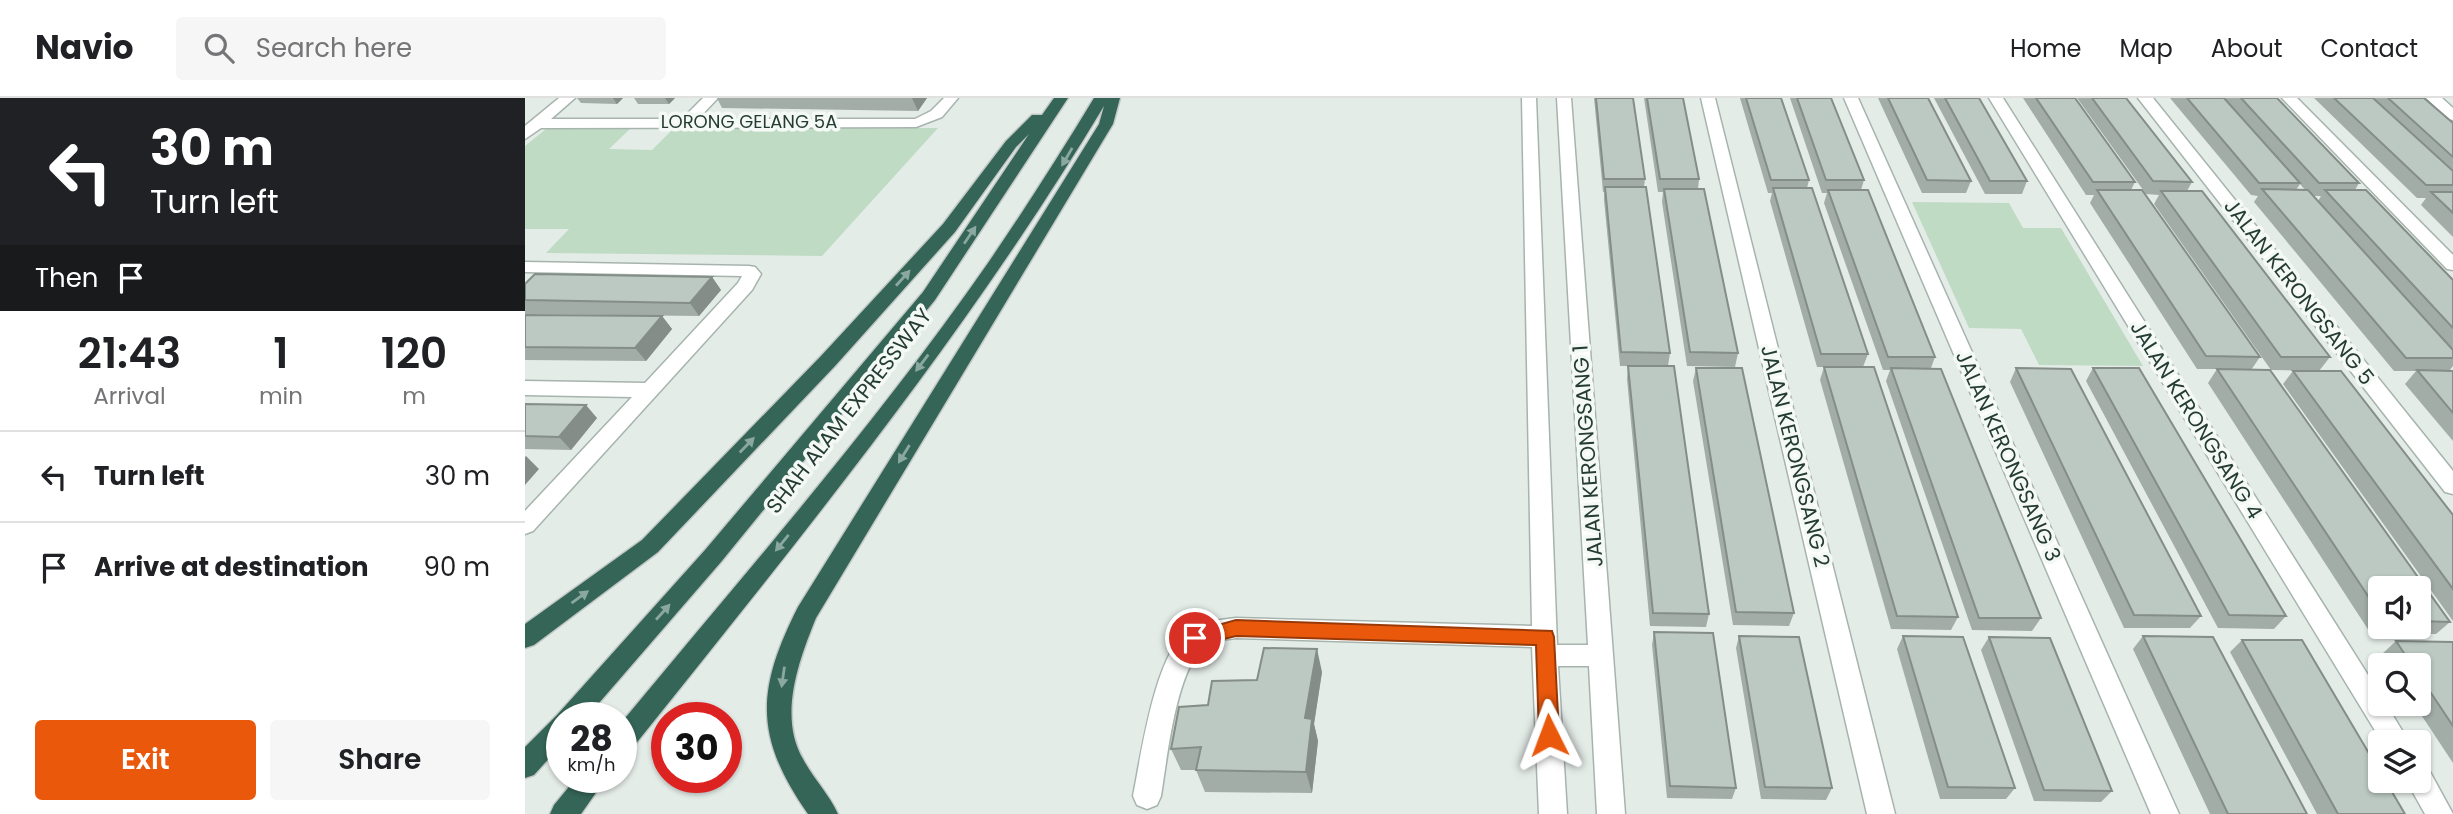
<!DOCTYPE html>
<style>
body{margin:0;font-family:Poppins,sans-serif;background:#f6f6f6;color:#202124;height:100vh;display:flex;flex-direction:column;font-size:26px;white-space:nowrap}
*{box-sizing:border-box;margin:0}
p{font-size:23px;color:#757577}
.icon{flex:none;width:38px;height:38px;fill:none;stroke:currentColor;stroke-width:2;stroke-linecap:round;stroke-linejoin:round}
.map{position:relative;flex:1;overflow:hidden}
.drawer{display:flex;flex-direction:column;background:#fff;width:525px}
.drawer>*{flex:none}
.guide{background:#202124;color:#fff;overflow:hidden}
.controls{position:absolute;left:1843px;top:478px;display:grid;gap:14px}
.controls a{display:grid;place-items:center;width:63px;height:63px;border-radius:7px;background:#fff;box-shadow:0 2px 5px #0004;font-size:35px}
.speed{position:absolute;left:21px;top:604px;display:flex;gap:14px;font-size:35px;font-weight:700;text-align:center}
.speed>*{display:grid;place-content:center;width:91px;height:91px;border-radius:50%;background:#fff;box-shadow:0 2px 5px #0004;line-height:1}
.speed small{font-size:18px;font-weight:400}
.speed .limit{border:10px solid #d22;background:#fff;color:#111}
.pin{position:absolute;display:grid;place-items:center;width:60px;height:60px;color:#fff;margin:-30px;border:4px solid #fff;border-radius:50%;box-shadow:0 2px 7px #0007}
.me{position:absolute;width:77px;margin:-38px;rotate:357deg;stroke-linejoin:round;filter:drop-shadow(0 0 5px #0008)}
.turn{display:flex;align-items:center;gap:24px;height:147px;padding:0 35px;font-size:32px}
.turn .icon{width:91px;height:91px;stroke-width:2.5}
.turn b{display:block;font-size:49px;line-height:60px}
.then{display:flex;align-items:center;height:66px;padding:0 35px;background:#0003;gap:14px;font-size:26px}
.eta{display:flex;justify-content:space-evenly;align-items:center;height:119px;text-align:center}
.eta b{font-size:42px;font-weight:600;line-height:49px}
.action{display:flex;gap:14px;margin-top:auto;padding:14px 35px}
.action a{flex:1;height:80px;border-radius:7px;background:#ea580c;color:#fff;font-size:28px;font-weight:600;line-height:80px;text-align:center}
.action a+a{background:#f6f6f6;color:#202124}
ul{padding:0;list-style:none}
li{display:flex;align-items:center;gap:21px;height:91px;padding:0 35px;border-top:2px solid #e0e0e0}
li div{flex:1}
li b{display:block;font-size:26px}
li em{font-style:normal}
header{display:flex;align-items:center;gap:42px;box-sizing:border-box;height:98px;padding:0 35px;background:#fff;border-bottom:2px solid #e0e0e0}
header strong{font-size:33px}
nav{display:flex;gap:38px;margin-inline-start:auto;font-size:24px}
.search{width:490px;height:63px;background:#f6f6f6;display:flex;align-items:center;gap:18px;box-sizing:border-box;padding:0 24px;border-radius:7px;color:#757577;font-size:26px}
main{display:flex;flex:1;min-height:0}
.map>svg:first-child{display:block}
.green{fill:#bfdbc4}
.lines{fill:none;stroke-linecap:round;stroke-linejoin:round}
.minor-casing{stroke:#a7b4ae;stroke-width:3}
.highway-casing{stroke:#c2c8c6;stroke-width:3}
.minor{fill:#fff;fill-rule:evenodd}
.highway{fill:#346557;fill-rule:evenodd}
.wall{fill:#a2ada8;fill-rule:evenodd}
.shaded-wall{fill:#848d88}
.building{fill:#bcc9c3;stroke:#848d88;stroke-width:2}
.oneway{fill:#8aa89f}
.route{fill:#ea580c;stroke:#983908;stroke-width:2}
.labels{text-anchor:middle;stroke-width:7;stroke-linejoin:round;paint-order:stroke}
.far-street-label{font-size:18px;fill:#253c34;stroke:#f4f9f6}
.street-label{font-size:21px;fill:#253c34;stroke:#f4f9f6}
</style>
<header>
<strong>Navio</strong>
<div class="search"><svg class="icon" aria-label="search" viewBox="0 0 24 24"><circle cx="10" cy="10" r="6"/><path d="M15 15l6 6"/></svg>Search here</div>
<nav><a>Home</a><a>Map</a><a>About</a><a>Contact</a></nav>
</header>
<main>
<section class="drawer">
<div class="guide">
<div class="turn"><svg class="icon" aria-label="left" viewBox="0 0 24 24"><path d="M17 20v-9H6M10 6l-5 5 5 5"/></svg><div><b>30 m</b>Turn left</div></div>
<div class="then">Then<svg class="icon" aria-label="arrive" viewBox="0 0 24 24"><path d="M6 21V4h12l-3 4 3 4H6"/></svg></div>
</div>
<div class="eta">
<div><b>21:43</b><p>Arrival</p></div>
<div><b>1</b><p>min</p></div>
<div><b>120</b><p>m</p></div>
</div>
<ul>
<li><svg class="icon" aria-label="left" viewBox="0 0 24 24"><path d="M17 20v-9H6M10 6l-5 5 5 5"/></svg><div><b>Turn left</b></div><em>30 m</em></li>
<li><svg class="icon" aria-label="arrive" viewBox="0 0 24 24"><path d="M6 21V4h12l-3 4 3 4H6"/></svg><div><b>Arrive at destination</b></div><em>90 m</em></li>
</ul>
<div class="action"><a>Exit</a><a>Share</a></div>
</section>
<div class="map">
<svg width="1928" height="716" viewBox="0 0 1928 716">
<rect width="100%" height="100%" fill="#e4ece8"/>
<path class="green" d="M 106,30 L 84,51 L 127,52 L 149,30 L 413,30 L 297,158 L 21,155 L 44,131 L 0,131 L 0,48 L 21,31 Z
M 1387,104 L 1484,105 L 1498,130 L 1536,130 L 1618,268 L 1514,267 L 1496,231 L 1444,230 Z"/>
<g class="lines">
<defs>
<path id="minor" d="M 34,0 L 50,0 L 26,21 L 157,21 L 178,0 L 193,0 L 173,21 L 390,21 L 406,13 L 419,0 L 433,0 L 417,19 L 391,29 L 16,30 L 0,41 L 0,28 Z
M 997,0 L 1011,0 L 1032,547 L 1063,547 L 1032,0 L 1046,0 L 1100,716 L 1072,716 L 1064,568 L 1033,568 L 1042,716 L 1014,716 L 1007,549 L 711,540 C 701,542 688,541 680,548 C 651,570 642,662 636,698 L 632,707 L 622,711 L 612,707 L 608,698 C 616,659 630,553 664,532 C 678,523 696,522 711,520 L 1007,528 Z
M 1176,0 L 1190,0 L 1370,716 L 1342,716 Z
M 1319,0 L 1333,0 L 1654,716 L 1626,716 Z
M 1464,0 L 1478,0 L 1855,596 L 1855,606 L 1861,606 L 1884,644 L 1857,644 Z
M 1613,0 L 1628,0 L 1928,373 L 1928,396 L 1920,394 Z
M 1757,0 L 1772,0 L 1928,157 L 1928,172 L 1922,171 Z
M 1901,0 L 1917,0 L 1928,10 L 1928,22 L 1923,21 Z
M 0,164 L 224,168 L 230,169 L 236,176 L 227,192 L 8,433 L 0,436 L 0,413 L 107,299 L 0,297 L 0,283 L 120,285 L 213,185 L 217,178 L 0,174 Z
M 1894,668 L 1904,672 L 1928,716 L 1900,716 L 1881,682 L 1894,682 Z"/>
<path id="highway" d="M 529,0 L 543,0 L 410,202 L 196,464 L 61,620 L 37,620 L 37,646 L 9,677 L 0,680 L 0,649 L 32,617 L 180,452 L 398,194 L 504,36 L 491,49 L 430,134 L 310,268 L 133,454 L 9,547 L 0,550 L 0,526 L 117,442 L 296,258 L 418,126 L 481,43 L 507,17 L 517,17 Z
M 569,0 L 595,0 L 588,26 L 291,520 C 274,562 253,618 278,661 C 288,680 304,696 313,716 L 283,716 C 229,639 231,592 273,509 L 574,26 L 579,8 C 441,238 272,444 105,653 L 96,657 L 96,625 C 221,474 351,326 463,165 C 500,111 535,56 569,0 Z
M 52,679 L 82,679 L 56,716 L 25,716 L 29,707 Z"/>
</defs>
<use href="#minor" class="minor-casing"/>
<use href="#highway" class="highway-casing"/>
<use href="#minor" class="minor"/>
<use href="#highway" class="highway"/>
</g>
<path class="wall" d="M 52,0 L 98,0 L 92,6 L 56,5 Z
M 109,0 L 150,0 L 144,6 L 113,6 Z
M 192,0 L 402,0 L 393,13 L 197,10 Z
M 1069,0 L 1108,0 L 1120,81 L 1119,89 L 1145,255 L 1143,268 L 1184,516 L 1181,529 L 1125,528 L 1102,281 L 1103,268 L 1095,268 L 1079,102 L 1079,94 L 1078,94 Z
M 1119,0 L 1158,0 L 1174,81 L 1173,91 L 1213,255 L 1210,269 L 1162,268 L 1137,104 L 1138,94 L 1133,94 Z
M 1215,0 L 1256,0 L 1284,82 L 1282,90 L 1343,256 L 1338,269 L 1433,519 L 1426,532 L 1366,531 L 1295,282 L 1299,269 L 1292,269 L 1245,103 L 1247,95 L 1243,95 Z
M 1265,0 L 1306,0 L 1339,82 L 1336,92 L 1410,259 L 1406,270 L 1516,520 L 1507,533 L 1447,532 L 1361,283 L 1365,272 L 1358,272 L 1299,105 L 1302,95 L 1297,95 Z
M 1353,0 L 1403,0 L 1446,83 L 1441,95 L 1397,95 Z
M 1409,0 L 1454,0 L 1502,83 L 1497,96 L 1460,96 Z
M 1498,0 L 1550,0 L 1610,84 L 1606,92 L 1735,259 L 1726,272 L 1925,524 L 1911,536 L 1846,536 L 1683,285 L 1692,271 L 1672,271 L 1565,105 L 1569,97 L 1561,97 ZM 1855,490 L 1894,490 L 1894,528 L 1855,528 Z
M 1552,0 L 1601,0 L 1667,84 L 1662,93 L 1805,259 L 1794,273 L 1746,272 L 1629,106 L 1634,97 L 1621,96 Z
M 1645,0 L 1752,0 L 1834,85 L 1830,92 L 1928,182 L 1928,268 L 1924,273 L 1928,273 L 1928,343 L 1880,286 L 1891,273 L 1869,273 L 1729,104 L 1733,98 L 1726,97 ZM 1775,86 L 1780,92 L 1771,92 ZM 1788,98 L 1796,98 L 1793,103 Z
M 1789,0 L 1899,0 L 1928,25 L 1928,139 L 1896,107 L 1901,100 L 1892,100 Z
M 187,179 L 196,192 L 174,218 L 0,216 L 0,186 Z
M 0,217 L 137,218 L 147,231 L 121,263 L 0,262 Z
M 1171,270 L 1269,515 L 1264,528 L 1208,527 L 1168,283 Z
M 1491,270 L 1676,518 L 1665,530 L 1599,530 L 1485,284 Z
M 1568,270 L 1761,518 L 1749,531 L 1693,530 L 1561,283 Z
M 1768,273 L 1928,417 L 1928,523 L 1758,286 Z
M 0,306 L 72,320 L 46,352 L 0,351 Z
M 1129,534 L 1211,690 L 1207,701 L 1142,700 L 1127,547 Z
M 1214,538 L 1307,690 L 1301,702 L 1236,701 L 1211,550 Z
M 1378,538 L 1490,690 L 1481,701 L 1415,701 L 1372,551 Z
M 1618,538 L 1782,716 L 1685,716 L 1608,551 Z
M 1464,539 L 1587,693 L 1576,704 L 1509,703 L 1456,552 Z
M 1717,542 L 1880,716 L 1792,716 L 1705,554 Z
M 1871,543 L 1928,544 L 1928,665 L 1889,606 L 1894,606 L 1894,567 L 1865,567 L 1857,556 Z
M 797,574 L 789,626 L 793,643 L 787,695 L 680,694 L 671,672 L 656,672 L 646,651 L 683,607 L 732,582 Z"/>
<path class="shaded-wall" d="M 88,0 L 98,0 L 92,6 Z
M 140,0 L 150,0 L 144,6 Z
M 387,0 L 402,0 L 393,13 Z
M 187,179 L 196,192 L 174,218 L 165,205 Z
M 137,218 L 147,231 L 121,263 L 110,250 Z
M 61,307 L 72,320 L 46,352 L 34,339 Z
M 1,358 L 14,371 L 0,387 L 0,359 Z
M 792,551 L 797,574 L 789,626 L 793,643 L 787,695 L 781,674 L 780,620 Z"/>
<path class="building" d="M 1071,0 L 1108,0 L 1120,81 L 1079,81 Z
M 1122,0 L 1158,0 L 1174,81 L 1135,81 Z
M 1221,0 L 1256,0 L 1284,82 L 1246,82 Z
M 1272,0 L 1306,0 L 1339,82 L 1301,82 Z
M 1363,0 L 1403,0 L 1446,83 L 1402,82 Z
M 1420,0 L 1454,0 L 1502,83 L 1465,83 Z
M 1511,0 L 1550,0 L 1610,84 L 1568,84 Z
M 1567,0 L 1601,0 L 1667,84 L 1628,83 Z
M 1662,0 L 1699,0 L 1775,85 L 1734,85 Z
M 1716,0 L 1752,0 L 1834,85 L 1794,85 Z
M 1809,0 L 1848,0 L 1928,73 L 1928,87 L 1901,87 Z
M 1863,0 L 1899,0 L 1928,25 L 1928,59 Z
M 1080,89 L 1121,89 L 1145,255 L 1096,254 Z
M 1248,90 L 1287,90 L 1343,256 L 1296,256 Z
M 1139,91 L 1179,91 L 1213,255 L 1165,254 Z
M 1737,91 L 1783,92 L 1928,252 L 1928,260 L 1881,260 Z
M 1303,92 L 1343,92 L 1410,259 L 1363,259 Z
M 1572,92 L 1617,92 L 1735,259 L 1681,258 Z
M 1800,92 L 1841,92 L 1928,182 L 1928,230 Z
M 1636,93 L 1677,93 L 1805,259 L 1756,259 Z
M 1906,94 L 1928,94 L 1928,115 Z
M 10,176 L 187,179 L 165,205 L 0,202 L 0,186 Z
M 0,217 L 137,218 L 110,250 L 0,249 Z
M 1103,268 L 1149,268 L 1184,516 L 1128,515 Z
M 1299,269 L 1349,269 L 1433,519 L 1372,518 Z
M 1171,270 L 1217,270 L 1269,515 L 1211,514 Z
M 1366,270 L 1416,271 L 1516,520 L 1454,520 Z
M 1491,270 L 1546,271 L 1676,518 L 1609,517 Z
M 1568,270 L 1614,270 L 1761,518 L 1704,517 Z
M 1692,271 L 1745,272 L 1925,524 L 1894,523 L 1894,490 L 1855,490 L 1855,516 Z
M 1892,272 L 1928,273 L 1928,315 Z
M 1768,273 L 1816,273 L 1928,417 L 1928,491 Z
M 0,306 L 61,307 L 34,339 L 0,338 Z
M 1129,534 L 1188,535 L 1211,690 L 1145,688 Z
M 1214,538 L 1274,539 L 1307,690 L 1240,689 Z
M 1378,538 L 1438,539 L 1490,690 L 1423,689 Z
M 1618,538 L 1688,539 L 1782,716 L 1703,716 Z
M 1464,539 L 1525,540 L 1587,693 L 1519,692 Z
M 1717,542 L 1777,542 L 1855,674 L 1855,682 L 1860,682 L 1880,716 L 1813,716 Z
M 1871,543 L 1928,544 L 1928,628 L 1894,577 L 1894,567 L 1887,567 Z
M 739,550 L 792,551 L 780,620 L 787,621 L 781,674 L 671,672 L 676,649 L 646,651 L 654,609 L 683,607 L 687,583 L 732,582 Z"/>
<defs><path id="oneway-solid" d="M-6-.8H1V-3.2L6.5 0L1 3.2V.8H-6Z" transform="scale(1.75)"/></defs>
<g class="oneway">
<use href="#oneway-solid" transform="translate(542 59) rotate(120)"/>
<use href="#oneway-solid" transform="translate(445 137) rotate(-56)"/>
<use href="#oneway-solid" transform="translate(378 180) rotate(-48)"/>
<use href="#oneway-solid" transform="translate(397 265) rotate(127)"/>
<use href="#oneway-solid" transform="translate(222 347) rotate(-46)"/>
<use href="#oneway-solid" transform="translate(379 356) rotate(122)"/>
<use href="#oneway-solid" transform="translate(257 445) rotate(129)"/>
<use href="#oneway-solid" transform="translate(55 499) rotate(-36)"/>
<use href="#oneway-solid" transform="translate(138 514) rotate(-48)"/>
<use href="#oneway-solid" transform="translate(258 579) rotate(98)"/>
</g>
<path class="route" d="M 711,522 L 1027,533 L 1029,539 L 1034,637 L 1031,643 L 1024,646 L 1017,643 L 1014,637 L 1011,547 L 711,538 L 670,548 L 664,546 L 661,540 L 664,535 Z"/>
<g class="labels">
<g class="far-street-label">
<text x="224" y="30">LORONG GELANG 5A</text>
</g>
<g class="street-label">
<text transform="translate(1774 194) rotate(52)" y="7">JALAN KERONGSANG 5</text>
<text transform="translate(324 313) rotate(-52)" y="7">SHAH ALAM EXPRESSWAY</text>
<text transform="translate(1671 322) rotate(58)" y="7">JALAN KERONGSANG 4</text>
<text transform="translate(1063 358) rotate(-94)" y="7">JALAN KERONGSANG 1</text>
<text transform="translate(1270 358) rotate(76)" y="7">JALAN KERONGSANG 2</text>
<text transform="translate(1483 358) rotate(66)" y="7">JALAN KERONGSANG 3</text>
</g>
</g>
</svg>
<div class="controls">
<a><svg class="icon" aria-label="sound" viewBox="0 0 24 24"><path d="M4 9h4l5-4v14l-5-4H4zM17 9q2 3 0 6"/></svg></a>
<a><svg class="icon" aria-label="search" viewBox="0 0 24 24"><circle cx="10" cy="10" r="6"/><path d="M15 15l6 6"/></svg></a>
<a><svg class="icon" aria-label="layers" viewBox="0 0 24 24"><path d="M12 4l9 5-9 5-9-5zM3 14l9 5 9-5"/></svg></a>
</div>
<div class="speed"><div>28<small>km/h</small></div><div class="limit">30</div></div>
<div class="pin" style="left:670px;top:540px;background:#d93025"><svg class="icon" aria-label="arrive" viewBox="0 0 24 24"><path d="M6 21V4h12l-3 4 3 4H6"/></svg></div>
<svg class="me" style="left:1024px;top:637px" viewBox="-20 -20 40 40"><path d="M0-17L14 15 0 8-14 15z" fill="#ea580c" stroke="#fff" stroke-width="4"/></svg>
</div>
</main>
